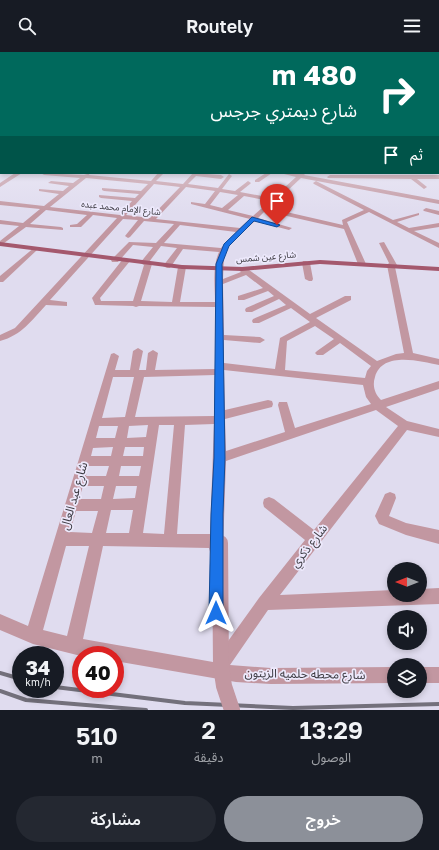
<!DOCTYPE html>
<html lang="ar">
<meta charset="utf-8">
<style>
body{margin:0;font-family:"Golos Text","Noto Sans Arabic",sans-serif;background:#242831;color:#f1f3f6;direction:rtl;height:100vh;display:flex;flex-direction:column;font-size:15px;white-space:nowrap}
*{box-sizing:border-box;margin:0}
p{font-size:13px;color:#9ea1a6}
.icon{flex:none;width:22px;height:22px;fill:none;stroke:currentColor;stroke-width:2;stroke-linecap:round;stroke-linejoin:round}
.map{position:relative;height:658px;overflow:hidden;direction:ltr}
.panel{display:flex;flex-direction:column;background:#171b24;flex:1}
.panel>*{flex:none}
.banner{position:absolute;left:0px;top:0px;width:439px;height:122px;box-shadow:0 2px 6px #0003;direction:rtl;background:#00695c;color:#fff;overflow:hidden}
.needle{width:26px;rotate:270deg}
.fabs{position:absolute;left:387px;top:510px;display:grid;gap:8px}
.fabs a{display:grid;place-items:center;width:40px;height:40px;border-radius:50%;background:#171b24;box-shadow:0 2px 6px #0003;font-size:20px}
.speed{position:absolute;left:12px;top:594px;display:flex;gap:8px;font-size:20px;font-weight:700;text-align:center}
.speed>*{display:grid;place-content:center;width:52px;height:52px;border-radius:50%;background:#171b24;box-shadow:0 2px 6px #0003;line-height:1}
.speed small{font-size:10px;font-weight:400}
.speed .limit{border:6px solid #d22;background:#fff;color:#111}
.pin{position:absolute;display:grid;place-items:center;width:34px;height:34px;color:#fff;margin:-41px -17px;border-radius:50% 50% 50% 0;rotate:-45deg;box-shadow:0 0 4px #0007}
.pin .icon{rotate:45deg}
.me{position:absolute;width:44px;margin:-22px;rotate:0deg;stroke-linejoin:round;filter:drop-shadow(0 0 3px #0008)}
.turn{display:flex;align-items:center;gap:14px;height:84px;padding:0 16px;font-size:18px}
.turn .icon{width:52px;height:52px;stroke-width:2.5}
.turn b{display:block;font-size:28px;line-height:34px}
.then{display:flex;align-items:center;height:38px;padding:0 16px;background:#0003;gap:8px;font-size:15px}
.eta{display:flex;justify-content:space-evenly;align-items:center;height:68px;text-align:center}
.eta b{font-size:24px;font-weight:600;line-height:28px}
.action{display:flex;gap:8px;margin-top:auto;padding:8px 16px}
.action a{flex:1;height:46px;border-radius:24px;background:#8c9099;color:#fff;font-size:16px;font-weight:600;line-height:46px;text-align:center}
.action a+a{background:#242831;color:#f1f3f6}
header{display:flex;justify-content:space-between;align-items:center;height:52px;padding:0 16px;background:#171b24;font-size:18px;font-weight:600}
.map>svg:first-child{display:block}
.lines{fill:none;stroke-linecap:round;stroke-linejoin:round}
.minor{fill:#c297a1;fill-rule:evenodd}
.major{fill:#a4586d;fill-rule:evenodd}
.rail{stroke:#73707b;stroke-width:4}
.minor-bridge{stroke:#c297a1;stroke-width:16}
.route{fill:#1a73e8;stroke:#114b97}
.labels{text-anchor:middle;stroke-width:3.5;stroke-linejoin:round;paint-order:stroke}
.far-street-label{font-size:9px;fill:#3d3b42;stroke:#ede9fc}
.near-street-label{font-size:12px;fill:#3d3b42;stroke:#ede9fc}
</style>
<header><svg class="icon" aria-label="menu" viewBox="0 0 24 24"><path d="M4 6h16M4 12h16M4 18h16"/></svg>Routely<svg class="icon" aria-label="search" viewBox="0 0 24 24"><circle cx="10" cy="10" r="6"/><path d="M15 15l6 6"/></svg></header>
<div class="map">
<svg width="439" height="658" viewBox="0 0 439 658">
<rect width="100%" height="100%" fill="#e0dcef"/>
<g class="lines">
<path class="minor" d="M 0,75 L 1,75 L 1,77 L 0,77 Z
M 0,97 L 1,97 L 1,99 L 0,99 Z
M 0,116 L 1,116 L 1,118 L 0,118 Z
M 15,121 L 22,121 L 0,135 L 0,131 Z
M 41,121 L 84,123 L 90,121 L 89,123 L 151,129 L 158,121 L 164,121 L 156,129 L 183,132 L 193,121 L 221,123 L 224,125 L 221,127 L 196,124 L 188,132 L 218,136 L 229,122 L 232,124 L 222,137 L 235,139 L 248,129 L 251,131 L 250,132 L 240,140 L 273,146 L 296,125 L 280,121 L 299,122 L 306,121 L 304,123 L 439,148 L 439,152 L 301,126 L 269,156 L 343,173 L 342,168 L 364,158 L 314,132 L 313,131 L 316,129 L 393,168 L 419,161 L 419,163 L 397,170 L 409,176 L 439,171 L 439,175 L 414,179 L 439,191 L 439,196 L 369,160 L 347,170 L 366,212 L 362,214 L 358,212 L 344,177 L 265,159 L 258,166 L 292,176 L 289,178 L 255,169 L 233,189 L 226,198 L 224,205 L 223,227 L 241,220 L 238,217 L 239,215 L 245,215 L 310,262 L 345,244 L 351,244 L 351,248 L 316,266 L 377,309 L 396,302 L 404,301 L 387,213 L 389,211 L 379,191 L 384,190 L 397,213 L 395,215 L 413,301 L 439,307 L 439,313 C 420,309 382,299 375,325 C 372,334 375,342 381,348 L 439,329 L 439,337 L 386,355 L 407,369 L 439,377 L 439,385 L 407,378 L 280,543 L 394,538 L 394,543 L 420,543 L 420,537 L 439,536 L 439,552 L 268,558 L 230,613 L 271,616 L 394,615 L 394,631 L 271,632 L 236,630 L 115,609 L 115,603 L 81,604 L 33,592 L 0,578 L 0,562 L 28,574 L 111,302 L 114,301 L 119,304 L 115,318 L 130,318 L 133,299 L 138,296 L 143,299 L 139,318 L 146,318 L 148,301 L 153,298 L 158,301 L 155,318 L 215,317 L 215,255 L 139,254 L 136,255 L 133,254 L 98,253 L 95,253 L 92,246 L 123,207 L 126,207 L 130,209 L 100,246 L 101,249 L 133,249 L 144,213 L 140,211 L 153,195 L 133,193 L 118,210 L 112,210 L 111,208 L 129,190 L 156,191 L 174,172 L 144,169 L 130,185 L 128,186 L 125,184 L 138,168 L 123,167 L 50,248 L 67,250 L 67,254 L 46,253 C 31,269 22,283 0,289 L 0,283 L 15,276 L 117,166 L 93,163 L 81,175 L 70,175 L 70,173 L 77,172 L 87,163 L 46,158 L 30,172 L 61,175 L 63,176 L 63,178 L 26,175 L 0,194 L 0,189 L 19,174 L 0,172 L 0,168 L 23,171 L 40,157 L 0,153 L 0,149 L 44,154 L 59,142 L 39,139 L 39,137 L 63,139 L 69,134 L 48,131 L 51,129 L 73,131 L 80,126 L 44,123 ZM 86,126 L 148,132 L 141,139 L 102,136 L 102,138 L 104,139 L 139,142 L 135,146 L 99,143 L 99,145 L 101,146 L 132,149 L 120,163 L 50,155 ZM 154,132 L 180,135 L 150,166 L 126,163 ZM 186,135 L 215,139 L 205,152 L 191,150 L 191,152 L 250,167 L 240,176 L 156,167 ZM 220,140 L 238,143 L 222,156 L 210,153 ZM 244,144 L 270,149 L 253,164 L 228,158 ZM 180,173 L 236,180 L 221,196 L 164,191 ZM 161,194 L 177,196 L 163,214 L 167,216 L 170,216 L 183,197 L 219,200 C 212,215 215,234 215,250 L 180,250 L 186,215 L 182,213 L 178,215 L 172,250 L 141,249 L 152,212 L 149,210 ZM 246,223 L 263,236 L 238,244 L 238,248 L 244,248 L 268,239 L 274,244 L 246,256 L 245,258 L 246,260 L 252,260 L 279,247 L 286,253 L 253,267 L 252,269 L 253,271 L 259,271 L 291,256 L 310,270 L 280,286 L 275,317 L 224,311 L 224,288 L 260,291 L 265,288 L 260,285 L 224,283 L 223,232 ZM 315,274 L 334,287 L 317,299 L 315,301 L 317,303 L 323,303 L 340,291 L 371,314 L 367,319 L 365,326 L 285,318 L 287,289 ZM 224,318 L 363,333 L 366,345 L 371,352 L 295,376 L 287,350 L 279,350 L 278,353 L 285,380 L 226,399 L 225,367 L 268,356 L 272,355 L 273,352 L 272,349 L 268,348 L 225,358 ZM 215,323 L 214,364 L 135,365 L 144,325 ZM 113,325 L 134,325 L 125,365 L 102,366 ZM 376,358 L 398,374 L 314,478 L 274,447 L 269,445 L 264,447 L 263,451 L 264,455 L 305,488 L 259,546 L 213,610 L 83,587 L 103,494 L 209,496 L 211,503 L 216,505 L 221,503 L 223,498 L 226,409 ZM 214,372 L 210,482 L 177,482 L 185,373 ZM 148,373 L 146,385 L 127,386 L 129,374 ZM 159,373 L 174,373 L 164,482 L 143,481 ZM 99,374 L 118,374 L 115,386 L 96,386 ZM 113,395 L 111,404 L 91,404 L 93,396 ZM 125,395 L 144,395 L 143,404 L 123,404 ZM 88,414 L 109,414 L 106,424 L 86,424 ZM 121,414 L 141,414 L 139,424 L 119,424 ZM 83,434 L 104,434 L 101,447 L 79,447 ZM 116,434 L 137,434 L 135,446 L 113,447 ZM 111,458 L 133,458 L 129,481 L 106,481 ZM 76,459 L 98,459 L 92,481 L 70,480 ZM 66,494 L 89,494 L 67,584 L 43,578 Z
M 266,121 L 272,121 L 259,130 L 255,130 L 255,128 Z
M 330,123 L 439,123 L 439,127 L 417,127 L 427,135 L 424,137 L 411,127 L 328,126 L 327,125 Z
M 426,156 L 439,159 L 439,163 L 424,159 L 423,158 Z
M 35,195 L 38,197 L 37,198 L 3,230 L 0,230 L 0,224 Z
M 303,209 L 306,209 L 310,211 L 313,227 L 312,229 L 309,229 L 305,227 L 302,211 Z
M 390,440 L 395,442 L 396,446 L 389,464 L 406,471 L 439,478 L 439,492 L 406,483 L 379,472 L 375,464 L 385,442 Z
M 420,615 L 439,615 L 439,631 L 420,631 Z"/>
<path class="major" d="M 0,190 L 182,213 L 242,215 L 320,208 L 439,215 L 439,219 L 320,212 L 242,219 L 182,217 L 0,194 Z"/>
<path class="rail" d="M 0,621 L 21,627
M 55,635 L 185,651 L 293,656 L 439,652
M 0,639 L 26,648 L 146,658"/>
<path class="minor-bridge" d="M 220,491 L 221,614 L 224,634 L 232,658"/>
</g>
<linearGradient id="sky" x2="0" y2="1"><stop stop-color="#73a7cf"/><stop offset="0.43" stop-color="#f1eff8"/><stop offset="1" stop-color="#f1eff8" stop-opacity="0"/></linearGradient>
<rect width="439" height="162" fill="url(#sky)"/>
<path class="route" d="M 252,165 L 280,173 L 277,175 L 254,169 L 229,194 L 222,212 L 225,406 L 223,462 L 223,561 L 221,566 L 216,568 L 211,566 L 209,561 L 211,462 L 214,406 L 216,212 L 224,192 Z"/>
<g class="labels">
<g class="far-street-label">
<text transform="translate(121 156) rotate(6)" y="3">شارع الإمام محمد عبده</text>
<text transform="translate(266 205) rotate(-5)" y="3">شارع عين شمس</text>
</g>
<g class="near-street-label">
<text transform="translate(74 444) rotate(-74)" y="4">شارع عبد العال</text>
<text transform="translate(309 494) rotate(-52)" y="4">شارع ذكري</text>
<text transform="translate(305 622) rotate(1)" y="4">شارع محطه حلميه الزيتون</text>
</g>
</g>
</svg>
<div class="fabs">
<a><svg class="needle" viewBox="-14 -14 28 28"><path d="M0-13l5 13h-10z" fill="#e53935"/><path d="M0 13l5-13h-10z" fill="#9ea1a6"/></svg></a>
<a><svg class="icon" aria-label="sound" viewBox="0 0 24 24"><path d="M4 9h4l5-4v14l-5-4H4zM17 9q2 3 0 6"/></svg></a>
<a><svg class="icon" aria-label="layers" viewBox="0 0 24 24"><path d="M12 4l9 5-9 5-9-5zM3 14l9 5 9-5"/></svg></a>
</div>
<div class="speed"><div>34<small>km/h</small></div><div class="limit">40</div></div>
<div class="pin" style="left:277px;top:173px;background:#d93025"><svg class="icon" aria-label="arrive" viewBox="0 0 24 24"><path d="M6 21V4h12l-3 4 3 4H6"/></svg></div>
<svg class="me" style="left:216px;top:561px" viewBox="-20 -20 40 40"><path d="M0-17L14 15 0 8-14 15z" fill="#1a73e8" stroke="#fff" stroke-width="4"/></svg>
<div class="banner">
<div class="turn"><svg class="icon" aria-label="right" viewBox="0 0 24 24"><path d="M7 20v-9h11M14 6l5 5-5 5"/></svg><div><b>480 m</b>شارع ديمتري جرجس</div></div>
<div class="then">ثم<svg class="icon" aria-label="arrive" viewBox="0 0 24 24"><path d="M6 21V4h12l-3 4 3 4H6"/></svg></div>
</div>
</div>
<section class="panel">
<div class="eta">
<div><b>13:29</b><p>الوصول</p></div>
<div><b>2</b><p>دقيقة</p></div>
<div><b>510</b><p>m</p></div>
</div>
<div class="action"><a>خروج</a><a>مشاركة</a></div>
</section>
